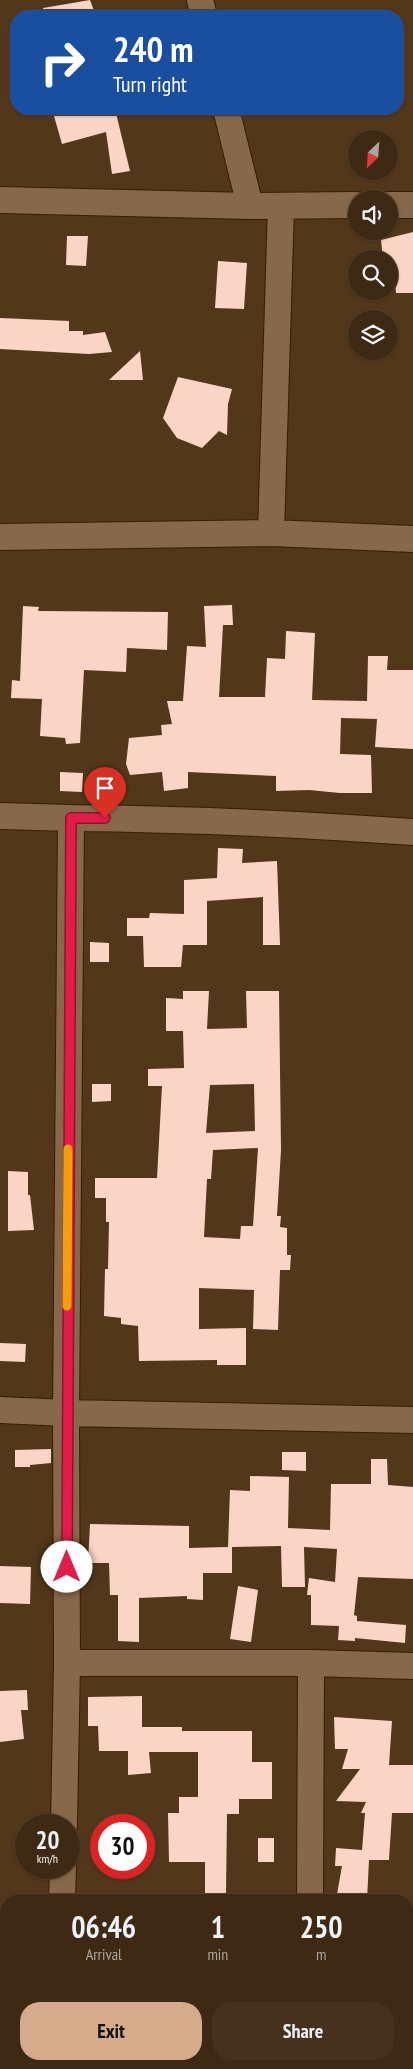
<!DOCTYPE html>
<style>
body{margin:0;font-family:"PT Sans Narrow",sans-serif;background:#45311d;color:#f1f3f6;height:100vh;display:flex;flex-direction:column;font-size:19px;white-space:nowrap}
*{box-sizing:border-box;margin:0}
p{font-size:16px;color:#ada6a0}
.icon{flex:none;width:28px;height:28px;fill:none;stroke:currentColor;stroke-width:2;stroke-linecap:round;stroke-linejoin:round}
.map{position:relative;flex:1;overflow:hidden}
.sheet{position:absolute;left:0px;top:1894px;width:414px;height:176px;display:flex;flex-direction:column;background:#3e2914;border-radius:20px 20px 0 0;box-shadow:0 1px 4px #0004,0 0 0 1px #574534}
.sheet>*{flex:none}
.banner{position:absolute;left:10px;top:10px;width:394px;height:105px;border-radius:20px;box-shadow:0 1px 4px #0004,0 0 0 1px #574534;background:#1a4fa0;color:#fff;overflow:hidden}
.needle{width:32px;rotate:205deg}
.buttons{position:absolute;left:348px;top:130px;display:grid;gap:10px}
.buttons a{display:grid;place-items:center;width:50px;height:50px;border-radius:50%;background:#3e2914;box-shadow:0 1px 4px #0004,0 0 0 1px #574534;font-size:25px}
.speed{position:absolute;left:15px;top:1814px;display:flex;gap:10px;font-size:25px;font-weight:700;text-align:center}
.speed>*{display:grid;place-content:center;width:65px;height:65px;border-radius:50%;background:#3e2914;box-shadow:0 1px 4px #0004,0 0 0 1px #574534;line-height:1}
.speed small{font-size:12px;font-weight:400}
.speed .limit{border:8px solid #d22;background:#fff;color:#111}
.pin{position:absolute;display:grid;place-items:center;width:42px;height:42px;color:#fff;margin:-51px -21px;border-radius:50% 50% 50% 0;rotate:-45deg;box-shadow:0 0 5px #0007}
.pin .icon{rotate:45deg}
.me{position:absolute;width:55px;margin:-28px;rotate:0deg;stroke-linejoin:round;filter:drop-shadow(0 0 4px #0008)}
.turn{display:flex;align-items:center;gap:18px;height:105px;padding:0 20px;font-size:22px}
.turn .icon{width:65px;height:65px;stroke-width:2.5}
.turn b{display:block;font-size:35px;line-height:42px}
.eta{display:flex;justify-content:space-evenly;align-items:center;height:85px;text-align:center}
.eta b{font-size:30px;font-weight:800;line-height:35px}
.cta{display:flex;gap:10px;margin-top:auto;padding:10px 20px}
.cta a{flex:1;height:58px;border-radius:20px;background:#d6ab8b;color:#111;font-size:20px;font-weight:800;line-height:58px;text-align:center}
.cta a+a{background:#45311d;color:#f1f3f6}
.map>svg:first-child{display:block}
.building{fill:#fad5c5;fill-rule:evenodd}
.lines{fill:none;stroke-linecap:round;stroke-linejoin:round}
.minor-casing{stroke:#381d00;stroke-width:28}
.minor{stroke:#87684a;stroke-width:26}
.route-casing{stroke:#92132f;stroke-width:12}
.route{stroke:#e11d48;stroke-width:9}
.slow{stroke:#f59e0b;stroke-width:9}
</style>
<div class="map">
<svg width="413" height="2069" viewBox="0 0 413 2069">
<rect width="100%" height="100%" fill="#53371a"/>
<path class="building" d="M 90,0 L 96,16 L 44,16 L 43,8 Z
M 52,109 L 115,109 L 130,171 L 112,174 L 106,132 L 62,144 Z
M 413,232 L 413,293 L 396,293 L 395,283 L 389,286 L 389,259 L 383,259 L 381,240 Z
M 67,236 L 88,236 L 86,266 L 66,265 Z
M 218,261 L 247,263 L 244,309 L 215,308 Z
M 0,318 L 69,321 L 69,331 L 83,331 L 83,335 L 105,332 L 112,352 L 89,354 L 0,349 Z
M 140,351 L 143,380 L 109,380 Z
M 178,377 L 232,389 L 228,404 L 227,435 L 219,431 L 202,448 L 177,438 L 163,418 Z
M 232,605 L 233,625 L 223,625 L 219,697 L 265,697 L 267,658 L 285,659 L 286,631 L 315,633 L 312,700 L 367,701 L 368,656 L 388,656 L 387,670 L 413,670 L 413,749 L 375,747 L 377,719 L 341,718 L 340,754 L 371,755 L 372,793 L 340,793 L 309,790 L 276,791 L 276,776 L 188,772 L 188,788 L 164,791 L 162,772 L 130,775 L 126,764 L 129,738 L 162,735 L 161,725 L 172,724 L 167,701 L 183,701 L 187,646 L 206,647 L 204,606 Z
M 23,606 L 39,607 L 38,611 L 168,612 L 167,650 L 127,648 L 126,672 L 84,670 L 80,743 L 66,744 L 65,738 L 40,736 L 42,699 L 11,698 L 12,680 L 20,681 Z
M 60,772 L 83,773 L 82,792 L 60,791 Z
M 218,848 L 243,849 L 242,863 L 277,861 L 280,945 L 263,945 L 263,897 L 207,901 L 207,945 L 183,945 L 181,967 L 144,967 L 143,936 L 127,936 L 127,918 L 149,918 L 150,913 L 184,914 L 184,880 L 217,878 Z
M 90,942 L 109,943 L 109,962 L 90,962 Z
M 183,991 L 209,991 L 207,1029 L 247,1028 L 246,991 L 279,991 L 281,1150 L 277,1216 L 281,1216 L 280,1227 L 287,1228 L 287,1255 L 291,1255 L 290,1270 L 280,1270 L 278,1330 L 253,1329 L 254,1290 L 199,1288 L 199,1329 L 246,1328 L 246,1365 L 217,1365 L 217,1360 L 139,1361 L 138,1326 L 121,1324 L 121,1318 L 104,1316 L 105,1269 L 108,1269 L 109,1222 L 106,1222 L 106,1198 L 95,1198 L 95,1178 L 157,1178 L 162,1086 L 148,1086 L 148,1069 L 184,1068 L 183,1031 L 166,1031 L 166,998 L 183,999 ZM 254,1084 L 255,1131 L 206,1133 L 210,1085 ZM 258,1148 L 253,1226 L 241,1226 L 240,1239 L 204,1237 L 207,1179 L 211,1179 L 213,1150 Z
M 92,1084 L 111,1084 L 111,1101 L 92,1102 Z
M 8,1171 L 28,1172 L 28,1195 L 30,1195 L 34,1230 L 8,1231 Z
M 0,1343 L 26,1344 L 25,1362 L 0,1361 Z
M 51,1449 L 51,1463 L 30,1465 L 30,1467 L 15,1467 L 15,1450 Z
M 282,1452 L 306,1452 L 306,1471 L 282,1470 Z
M 371,1459 L 387,1459 L 388,1485 L 413,1487 L 413,1579 L 358,1577 L 354,1615 L 357,1616 L 357,1621 L 406,1625 L 405,1643 L 355,1638 L 355,1641 L 338,1640 L 339,1626 L 311,1625 L 311,1595 L 307,1595 L 309,1578 L 335,1582 L 337,1549 L 304,1547 L 305,1587 L 282,1587 L 281,1546 L 232,1547 L 232,1573 L 203,1573 L 203,1600 L 187,1599 L 187,1596 L 139,1598 L 139,1642 L 118,1641 L 118,1595 L 110,1595 L 109,1563 L 88,1563 L 90,1524 L 189,1526 L 189,1548 L 228,1547 L 230,1490 L 250,1491 L 250,1476 L 289,1477 L 288,1528 L 330,1530 L 331,1484 L 371,1484 Z
M 0,1566 L 31,1567 L 30,1604 L 0,1603 Z
M 238,1586 L 258,1590 L 251,1642 L 230,1639 Z
M 27,1690 L 28,1710 L 21,1710 L 24,1739 L 0,1742 L 0,1691 Z
M 142,1696 L 142,1727 L 182,1727 L 182,1731 L 252,1731 L 252,1762 L 272,1762 L 272,1799 L 239,1799 L 239,1814 L 227,1814 L 226,1893 L 205,1893 L 205,1862 L 169,1862 L 168,1813 L 179,1813 L 179,1797 L 198,1797 L 198,1752 L 149,1752 L 151,1773 L 128,1775 L 128,1751 L 99,1751 L 98,1726 L 88,1726 L 88,1697 Z
M 334,1717 L 392,1721 L 389,1765 L 413,1765 L 413,1813 L 392,1813 L 389,1860 L 369,1860 L 367,1900 L 336,1900 L 342,1866 L 335,1866 L 336,1848 L 362,1850 L 365,1813 L 361,1813 L 366,1802 L 336,1801 L 360,1769 L 342,1769 L 348,1749 L 335,1749 Z
M 258,1838 L 274,1838 L 274,1862 L 258,1862 Z"/>
<g class="lines">
<defs>
<path id="minor" d="M 200,0 L 204,16
M 226,109 L 250,206
M 0,200 L 250,206 L 356,205
M 389,205 L 413,205
M 271,533 L 281,206
M 0,537 L 271,533 L 413,539
M 0,816 L 71,818 L 66,1413 L 67,1663 L 64,1825
M 71,818 C 185,819 299,824 413,832
M 0,1410 L 66,1413 L 413,1420
M 67,1663 L 311,1663 L 413,1666
M 62,1900 L 63,1868
M 310,1900 L 311,1663
M 59,2069 L 59,2064
M 309,2069 L 309,2064"/>
</defs>
<use href="#minor" class="minor-casing"/>
<use href="#minor" class="minor"/>
</g>
<g class="lines">
<defs>
<path id="route" d="M 67,1567 L 71,818 L 105,818"/>
</defs>
<use href="#route" class="route-casing"/>
<use href="#route" class="route"/>
<path class="slow" d="M 67,1306 L 68,1149"/>
</g>
</svg>
<div class="buttons">
<a><svg class="needle" viewBox="-14 -14 28 28"><path d="M0-13l5 13h-10z" fill="#e53935"/><path d="M0 13l5-13h-10z" fill="#ada6a0"/></svg></a>
<a><svg class="icon" aria-label="sound" viewBox="0 0 24 24"><path d="M4 9h4l5-4v14l-5-4H4zM17 9q2 3 0 6"/></svg></a>
<a><svg class="icon" aria-label="search" viewBox="0 0 24 24"><circle cx="10" cy="10" r="6"/><path d="M15 15l6 6"/></svg></a>
<a><svg class="icon" aria-label="layers" viewBox="0 0 24 24"><path d="M12 4l9 5-9 5-9-5zM3 14l9 5 9-5"/></svg></a>
</div>
<div class="speed"><div>20<small>km/h</small></div><div class="limit">30</div></div>
<div class="pin" style="left:105px;top:818px;background:#d93025"><svg class="icon" aria-label="arrive" viewBox="0 0 24 24"><path d="M6 21V4h12l-3 4 3 4H6"/></svg></div>
<svg class="me" style="left:67px;top:1567px" viewBox="-20 -20 40 40"><circle r="19" fill="#fff"/><path d="M0-13L10 11 0 6-10 11z" fill="#e11d48"/></svg>
<div class="banner">
<div class="turn"><svg class="icon" aria-label="right" viewBox="0 0 24 24"><path d="M7 20v-9h11M14 6l5 5-5 5"/></svg><div><b>240 m</b>Turn right</div></div>
</div>
<section class="sheet">
<div class="eta">
<div><b>06:46</b><p>Arrival</p></div>
<div><b>1</b><p>min</p></div>
<div><b>250</b><p>m</p></div>
</div>
<div class="cta"><a>Exit</a><a>Share</a></div>
</section>
</div>
